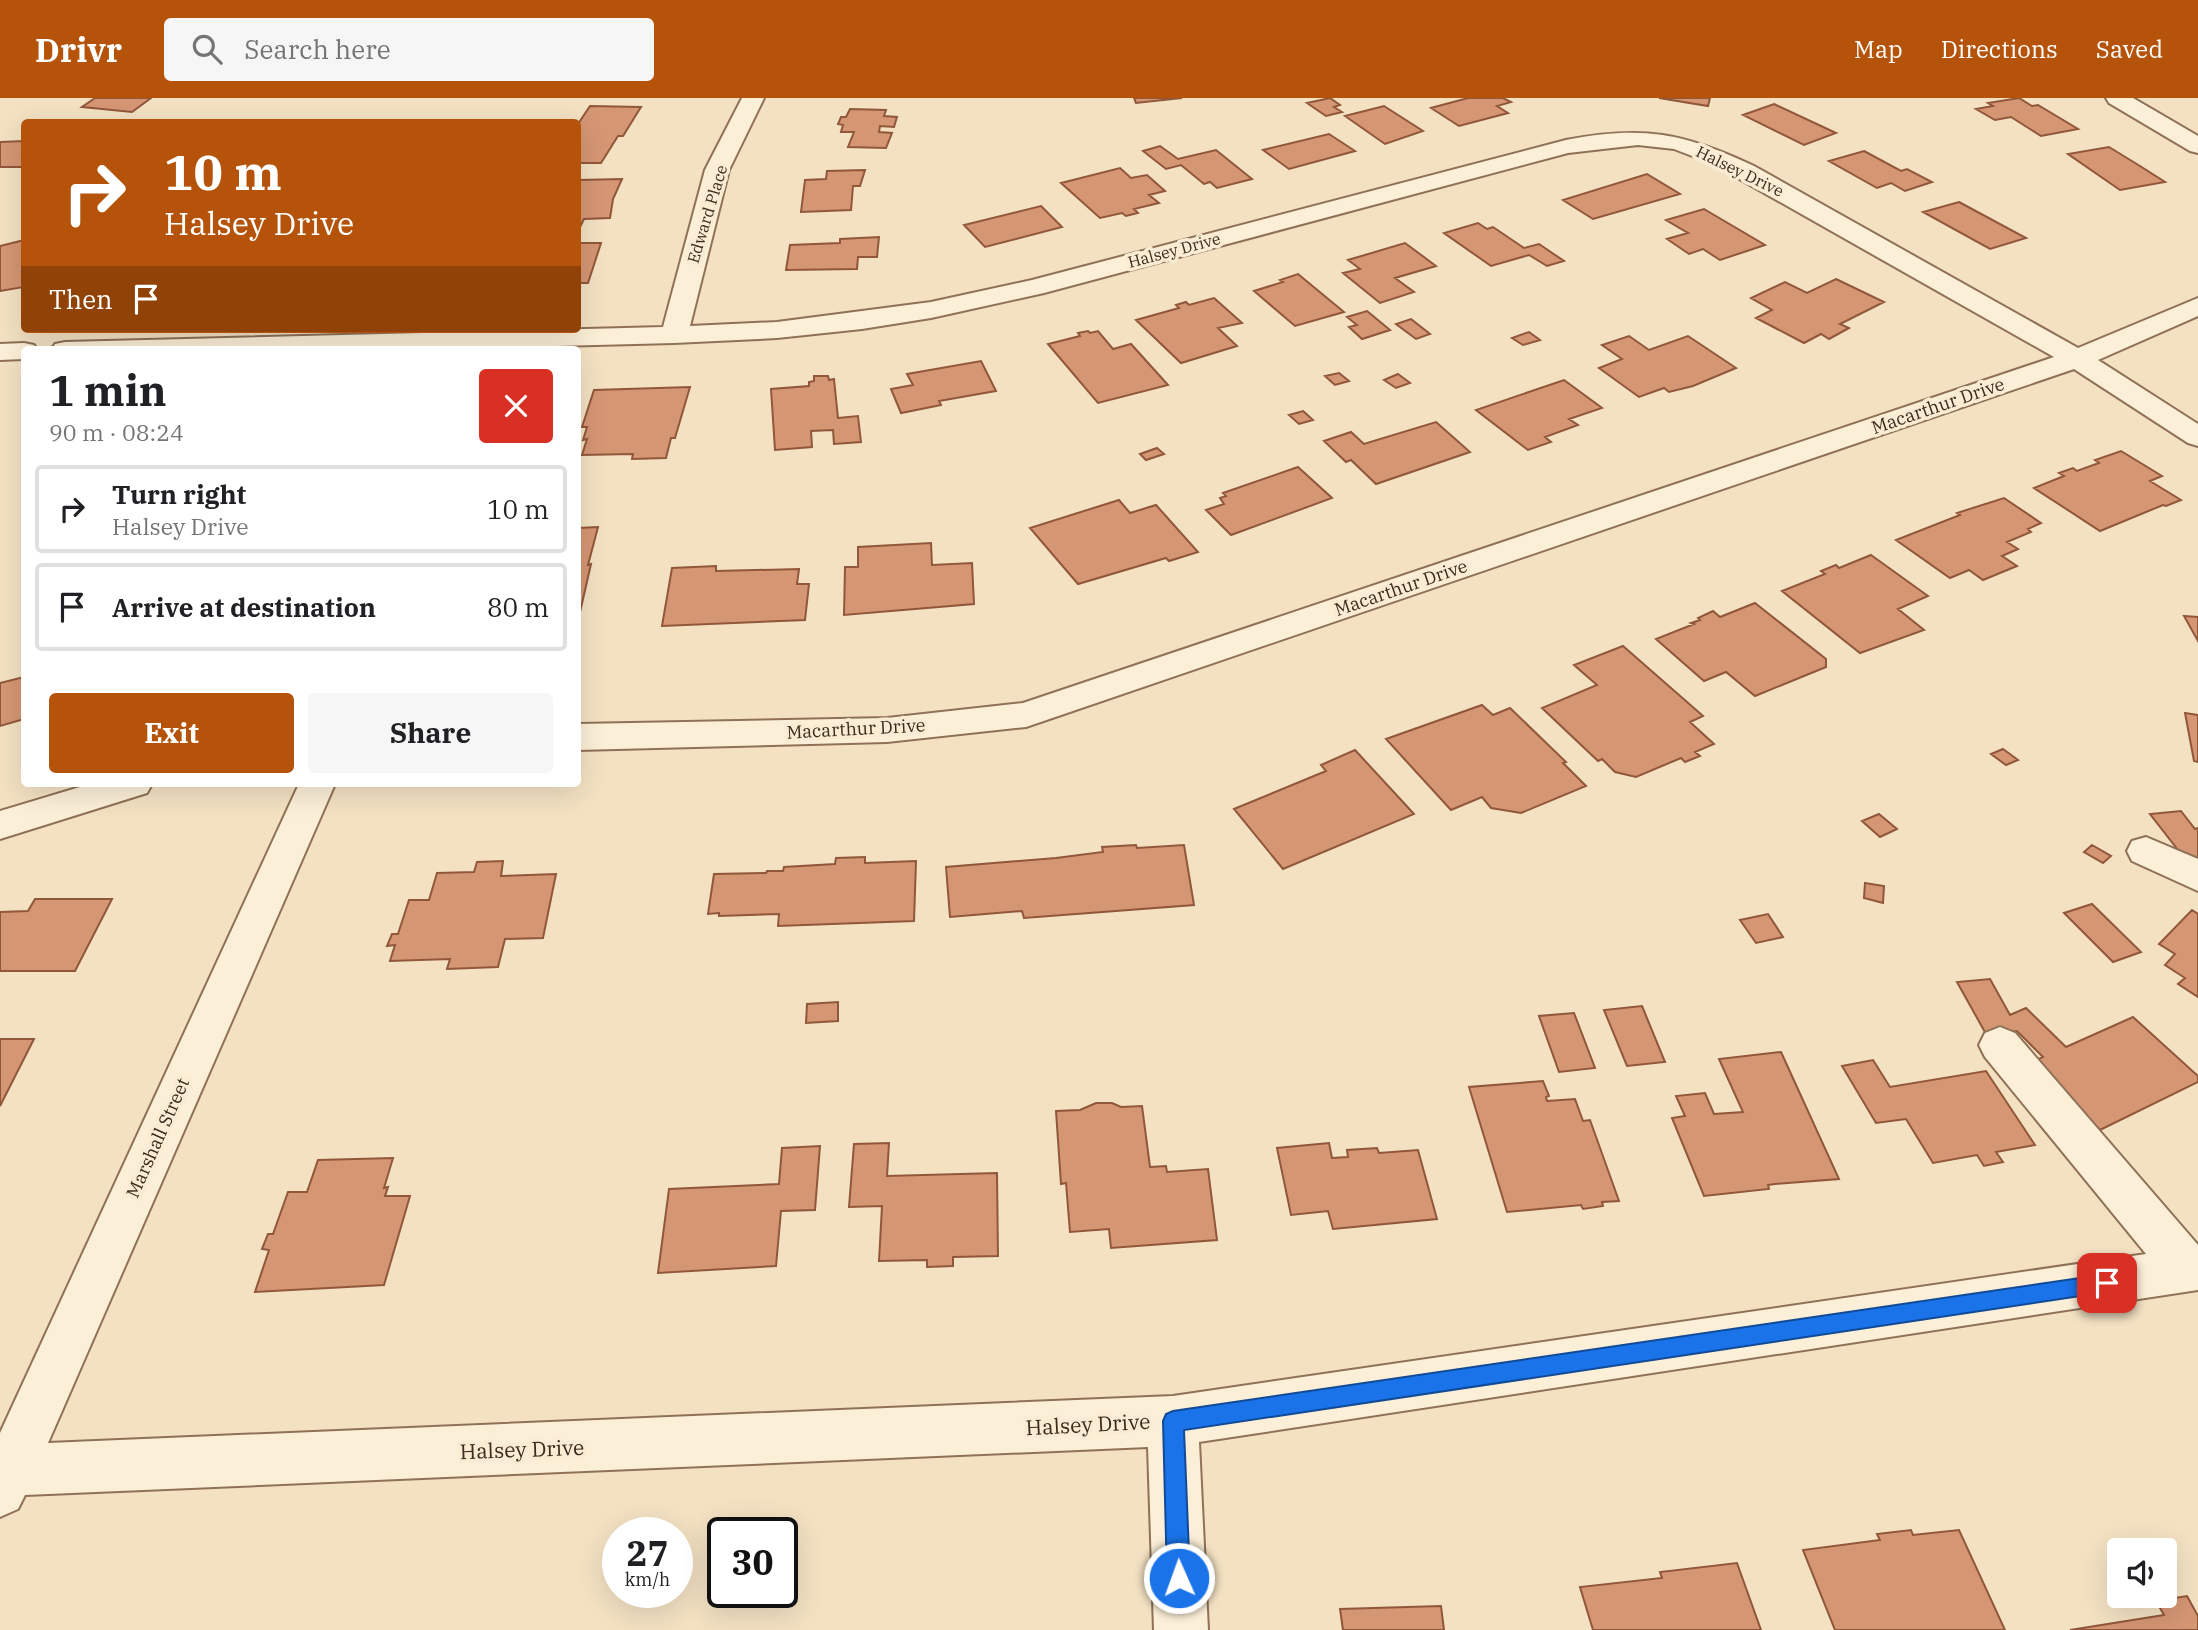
<!DOCTYPE html>
<meta charset="utf-8">
<style>
body{margin:0;font-family:"IBM Plex Serif",serif;background:#f6f6f6;color:#202124;height:100vh;display:flex;flex-direction:column;font-size:26px;white-space:nowrap}
*{box-sizing:border-box;margin:0}
p{font-size:23px;color:#757577}
.icon{flex:none;width:38px;height:38px;fill:none;stroke:currentColor;stroke-width:2;stroke-linecap:round;stroke-linejoin:round}
.map{position:relative;flex:1;overflow:hidden}
.drawer{position:absolute;left:21px;top:248px;width:560px;height:441px;display:flex;flex-direction:column;background:#fff;border-radius:7px;box-shadow:0 7px 28px #0002}
.drawer>*{flex:none}
.banner{position:absolute;left:21px;top:21px;width:560px;height:214px;border-radius:7px;box-shadow:0 7px 28px #0002;background:#b45309;color:#fff;overflow:hidden}
.tools{position:absolute;left:2107px;top:1440px;display:grid;gap:14px}
.tools a{display:grid;place-items:center;width:70px;height:70px;border-radius:7px;background:#fff;box-shadow:0 7px 28px #0002;font-size:35px}
.speed{position:absolute;left:602px;top:1419px;display:flex;gap:14px;font-size:35px;font-weight:700;text-align:center}
.speed>*{display:grid;place-content:center;width:91px;height:91px;border-radius:50%;background:#fff;box-shadow:0 7px 28px #0002;line-height:1}
.speed small{font-size:18px;font-weight:400}
.speed .limit{border:4px solid #111;border-radius:10px;background:#fff;color:#111}
.pin{position:absolute;display:grid;place-items:center;width:60px;height:60px;color:#fff;margin:-30px;border-radius:14px;box-shadow:0 4px 10px #0006}
.me{position:absolute;width:77px;margin:-38px;rotate:358deg;stroke-linejoin:round;filter:drop-shadow(0 0 5px #0008)}
.turn{display:flex;align-items:center;gap:24px;height:147px;padding:0 28px;font-size:32px}
.turn .icon{width:91px;height:91px;stroke-width:2.5}
.turn b{display:block;font-size:49px;line-height:60px}
.then{display:flex;align-items:center;height:66px;padding:0 28px;background:#0003;gap:14px;font-size:26px}
.round{display:grid;place-items:center;flex:none;width:74px;height:74px;border-radius:7px;background:#f6f6f6}
.summary{display:flex;align-items:center;justify-content:space-between;height:119px;padding:0 28px}
h1{font-size:42px;font-weight:700;line-height:52px}
.primary-button{display:flex;gap:14px;margin-top:auto;padding:14px 28px}
.primary-button a{flex:1;height:80px;border-radius:7px;background:#b45309;color:#fff;font-size:28px;font-weight:700;line-height:80px;text-align:center}
.primary-button a+a{background:#f6f6f6;color:#202124}
ul{padding:0;list-style:none}
li{display:flex;align-items:center;gap:21px;height:88px;margin:0 14px 10px;padding:0 14px;border:4px solid #e0e0e0;border-radius:7px}
li div{flex:1}
li b{display:block;font-size:26px}
li em{font-style:normal}
header{display:flex;align-items:center;gap:42px;box-sizing:border-box;height:98px;padding:0 35px;background:#b45309;color:#fff}
header strong{font-size:33px}
nav{display:flex;gap:38px;margin-inline-start:auto;font-size:24px}
.search{width:490px;height:63px;background:#f6f6f6;display:flex;align-items:center;gap:18px;box-sizing:border-box;padding:0 24px;border-radius:7px;color:#757577;font-size:26px}
.map>svg:first-child{display:block}
.building{fill:#d59674;stroke:#91573a;stroke-width:2}
.lines{fill:none;stroke-linecap:round;stroke-linejoin:round}
.minor-casing{stroke:#8f7157;stroke-width:4}
.minor{fill:#fcefd7;fill-rule:evenodd}
.route{fill:#1a73e8;stroke:#114b97;stroke-width:2}
.labels{text-anchor:middle;stroke-width:7;stroke-linejoin:round;paint-order:stroke}
.far-street-label{font-size:16px;fill:#3d2a1d;stroke:#f9ecd3}
.street-label{font-size:18px;fill:#3d2a1d;stroke:#f9ecd3}
.near-street-label{font-size:21px;fill:#3d2a1d;stroke:#f9ecd3}
</style>
<header>
<strong>Drivr</strong>
<div class="search"><svg class="icon" aria-label="search" viewBox="0 0 24 24"><circle cx="10" cy="10" r="6"/><path d="M15 15l6 6"/></svg>Search here</div>
<nav><a>Map</a><a>Directions</a><a>Saved</a></nav>
</header>
<div class="map">
<svg width="2198" height="1532" viewBox="0 0 2198 1532">
<rect width="100%" height="100%" fill="#f3e1c2"/>
<path class="building" d="M 95,0 L 151,0 L 132,14 L 82,9 Z
M 1134,0 L 1182,0 L 1136,5 Z
M 1330,0 L 1340,7 L 1334,9 L 1342,14 L 1326,18 L 1307,5 Z
M 1468,0 L 1503,0 L 1511,4 L 1497,8 L 1508,15 L 1459,28 L 1431,10 Z
M 1659,0 L 1710,0 L 1708,8 Z
M 2019,0 L 2032,8 L 2038,7 L 2078,31 L 2041,38 L 2011,19 L 1995,22 L 1976,11 L 1993,8 L 1988,5 Z
M 1774,6 L 1836,35 L 1804,47 L 1743,17 Z
M 590,8 L 641,9 L 623,38 L 618,38 L 601,65 L 578,65 L 578,26 Z
M 1384,8 L 1423,33 L 1385,46 L 1345,18 Z
M 850,11 L 886,12 L 884,18 L 897,19 L 894,29 L 880,28 L 879,34 L 892,35 L 886,50 L 848,49 L 854,34 L 841,34 L 843,27 L 838,26 L 841,19 L 846,19 Z
M 1329,36 L 1355,53 L 1289,71 L 1263,52 Z
M 24,43 L 24,69 L 0,69 L 0,44 Z
M 1160,48 L 1178,61 L 1216,52 L 1252,81 L 1217,90 L 1210,84 L 1204,86 L 1181,67 L 1166,71 L 1143,53 Z
M 2109,49 L 2140,68 L 2165,84 L 2120,92 L 2068,56 Z
M 1864,53 L 1901,73 L 1907,71 L 1932,84 L 1905,93 L 1891,85 L 1877,90 L 1829,63 Z
M 1120,70 L 1131,80 L 1147,77 L 1165,93 L 1149,97 L 1159,105 L 1134,111 L 1138,115 L 1126,118 L 1122,115 L 1100,120 L 1061,85 Z
M 865,72 L 860,88 L 853,88 L 851,112 L 801,114 L 805,82 L 826,81 L 827,73 Z
M 1647,76 L 1680,96 L 1593,121 L 1563,102 Z
M 622,81 L 613,101 L 610,120 L 584,121 L 578,133 L 578,82 Z
M 1959,104 L 2026,140 L 1990,151 L 1923,114 Z
M 1041,108 L 1062,129 L 985,149 L 964,127 Z
M 1704,111 L 1765,147 L 1720,162 L 1703,151 L 1689,156 L 1667,141 L 1688,135 L 1666,122 Z
M 1478,125 L 1487,131 L 1493,129 L 1524,150 L 1539,146 L 1564,163 L 1547,168 L 1529,157 L 1491,168 L 1444,135 Z
M 879,139 L 877,159 L 858,159 L 857,171 L 786,172 L 790,147 L 840,145 L 840,141 Z
M 24,142 L 24,189 L 0,193 L 0,148 Z
M 578,145 L 601,145 L 588,185 L 578,185 Z
M 1405,145 L 1436,168 L 1395,180 L 1414,194 L 1380,205 L 1343,175 L 1360,171 L 1348,162 Z
M 1298,176 L 1344,214 L 1295,228 L 1254,193 L 1283,184 L 1280,182 Z
M 1836,181 L 1884,204 L 1840,226 L 1849,230 L 1829,241 L 1821,236 L 1804,245 L 1756,220 L 1772,212 L 1751,200 L 1785,184 L 1807,195 Z
M 1214,200 L 1242,225 L 1218,230 L 1237,248 L 1181,265 L 1136,222 L 1179,210 L 1176,207 L 1186,204 L 1189,207 Z
M 1367,213 L 1390,232 L 1362,241 L 1349,229 L 1357,227 L 1347,219 Z
M 1411,221 L 1430,236 L 1416,241 L 1396,226 Z
M 1088,233 L 1090,235 L 1098,233 L 1113,251 L 1131,246 L 1168,287 L 1098,305 L 1048,246 L 1080,238 L 1078,235 Z
M 1529,234 L 1540,242 L 1523,247 L 1512,240 Z
M 1629,238 L 1649,252 L 1688,238 L 1736,270 L 1693,288 L 1669,294 L 1664,290 L 1639,299 L 1599,270 L 1622,261 L 1602,247 Z
M 981,263 L 996,293 L 939,303 L 941,307 L 901,315 L 891,291 L 913,287 L 907,276 Z
M 1339,275 L 1349,283 L 1335,287 L 1325,278 Z
M 1398,276 L 1410,285 L 1396,290 L 1384,282 Z
M 814,278 L 828,278 L 829,282 L 834,281 L 838,320 L 858,318 L 861,344 L 834,346 L 833,332 L 811,333 L 812,349 L 775,352 L 771,291 L 809,288 L 809,284 L 814,283 Z
M 1564,282 L 1602,310 L 1569,321 L 1578,327 L 1545,339 L 1551,344 L 1528,352 L 1476,312 Z
M 690,289 L 675,340 L 671,340 L 666,360 L 632,361 L 633,356 L 582,357 L 587,341 L 583,342 L 587,329 L 582,329 L 594,292 Z
M 1303,313 L 1313,322 L 1299,326 L 1289,317 Z
M 1436,324 L 1470,354 L 1376,386 L 1351,362 L 1346,364 L 1324,343 L 1351,334 L 1364,346 Z
M 1157,350 L 1164,356 L 1146,362 L 1140,356 Z
M 2121,353 L 2162,378 L 2150,383 L 2181,402 L 2166,408 L 2163,407 L 2100,433 L 2034,390 L 2064,378 L 2059,375 L 2073,370 L 2077,373 L 2099,365 L 2095,362 Z
M 1298,369 L 1332,400 L 1231,437 L 1206,412 L 1224,406 L 1220,400 L 1226,398 L 1223,395 Z
M 2004,400 L 2041,425 L 2028,431 L 2031,434 L 2007,444 L 2018,451 L 2002,458 L 2017,468 L 1983,482 L 1969,472 L 1950,480 L 1896,442 L 1960,417 L 1957,415 Z
M 1119,402 L 1130,415 L 1156,407 L 1198,454 L 1169,463 L 1166,460 L 1078,486 L 1030,430 Z
M 598,429 L 588,467 L 591,466 L 578,523 L 578,430 Z
M 931,445 L 932,467 L 972,465 L 974,506 L 844,517 L 845,469 L 858,469 L 858,449 Z
M 1871,457 L 1928,498 L 1898,511 L 1924,532 L 1860,555 L 1782,493 L 1825,476 L 1821,473 L 1836,467 L 1839,470 Z
M 716,468 L 716,473 L 799,471 L 797,486 L 809,486 L 805,522 L 662,528 L 672,470 Z
M 1755,505 L 1826,561 L 1826,569 L 1755,598 L 1726,574 L 1704,583 L 1656,541 L 1694,526 L 1691,525 L 1700,522 L 1698,520 L 1713,513 L 1720,519 Z
M 2184,518 L 2198,519 L 2198,543 Z
M 1623,548 L 1703,618 L 1690,624 L 1714,646 L 1695,654 L 1700,658 L 1685,664 L 1681,660 L 1636,679 L 1615,674 L 1602,661 L 1598,663 L 1542,610 L 1597,587 L 1574,567 Z
M 24,579 L 24,621 L 0,628 L 0,585 Z
M 1482,607 L 1493,617 L 1510,610 L 1566,664 L 1563,665 L 1586,688 L 1521,715 L 1491,710 L 1482,699 L 1451,712 L 1386,641 Z
M 2185,615 L 2198,617 L 2198,664 L 2194,663 Z
M 2003,651 L 2018,662 L 2006,667 L 1991,656 Z
M 1355,652 L 1414,716 L 1283,771 L 1234,711 L 1326,673 L 1321,667 Z
M 2181,713 L 2195,731 L 2198,730 L 2198,760 L 2185,761 L 2150,716 Z
M 1879,716 L 1897,731 L 1880,739 L 1862,723 Z
M 1136,747 L 1137,750 L 1184,747 L 1194,807 L 1024,820 L 1022,813 L 950,819 L 946,769 L 1056,760 L 1103,754 L 1102,749 Z
M 2092,747 L 2111,758 L 2103,765 L 2084,754 Z
M 865,759 L 865,765 L 916,763 L 914,823 L 778,828 L 779,816 L 719,818 L 719,815 L 708,816 L 714,776 L 766,775 L 767,773 L 783,773 L 784,769 L 835,766 L 836,760 Z
M 503,763 L 501,778 L 556,776 L 543,840 L 505,841 L 498,869 L 447,871 L 450,861 L 390,863 L 395,847 L 387,848 L 392,836 L 398,836 L 409,802 L 429,802 L 437,775 L 474,774 L 477,764 Z
M 1865,785 L 1884,788 L 1883,805 L 1864,800 Z
M 35,801 L 112,801 L 75,873 L 0,873 L 0,814 L 28,813 Z
M 2092,806 L 2141,854 L 2113,864 L 2064,815 Z
M 2192,812 L 2198,816 L 2198,899 L 2178,886 L 2185,880 L 2165,867 L 2175,856 L 2159,846 Z
M 1768,816 L 1783,839 L 1756,845 L 1740,822 Z
M 1990,881 L 2010,917 L 2026,910 L 2066,949 L 2133,919 L 2198,978 L 2198,984 L 2100,1032 L 2032,964 L 2043,959 L 2017,933 L 1986,936 L 1957,884 Z
M 838,904 L 838,923 L 806,925 L 807,906 Z
M 1642,908 L 1665,964 L 1627,968 L 1604,912 Z
M 1574,915 L 1595,970 L 1559,974 L 1539,918 Z
M 0,941 L 34,941 L 0,1008 Z
M 1781,954 L 1839,1081 L 1775,1086 L 1768,1087 L 1769,1091 L 1704,1098 L 1672,1020 L 1685,1018 L 1676,998 L 1705,995 L 1714,1016 L 1743,1014 L 1719,961 Z
M 1873,962 L 1890,989 L 1986,973 L 2035,1047 L 1996,1054 L 2003,1064 L 1984,1068 L 1977,1057 L 1933,1065 L 1906,1021 L 1876,1025 L 1842,968 Z
M 1543,983 L 1549,998 L 1546,999 L 1547,1003 L 1575,1001 L 1583,1023 L 1590,1022 L 1619,1103 L 1602,1104 L 1603,1108 L 1583,1111 L 1581,1107 L 1507,1114 L 1469,989 Z
M 1096,1005 L 1112,1005 L 1121,1009 L 1142,1008 L 1150,1069 L 1166,1068 L 1167,1074 L 1208,1071 L 1217,1142 L 1111,1150 L 1109,1131 L 1070,1134 L 1066,1085 L 1061,1086 L 1056,1013 L 1080,1012 Z
M 889,1045 L 887,1078 L 997,1075 L 998,1158 L 953,1159 L 953,1168 L 927,1169 L 927,1162 L 879,1163 L 882,1108 L 849,1109 L 854,1046 Z
M 1329,1045 L 1332,1060 L 1348,1059 L 1347,1052 L 1377,1050 L 1379,1055 L 1418,1052 L 1437,1121 L 1333,1131 L 1328,1113 L 1291,1117 L 1277,1050 Z
M 820,1048 L 815,1112 L 781,1113 L 776,1168 L 658,1175 L 669,1091 L 779,1086 L 782,1050 Z
M 393,1060 L 384,1090 L 388,1089 L 385,1098 L 410,1098 L 384,1187 L 255,1194 L 269,1152 L 262,1151 L 268,1136 L 273,1136 L 288,1094 L 307,1094 L 318,1062 Z
M 1911,1432 L 1913,1437 L 1959,1432 L 2005,1532 L 1835,1532 L 1803,1452 L 1880,1442 L 1877,1436 Z
M 1737,1465 L 1761,1532 L 1593,1532 L 1580,1489 L 1662,1480 L 1660,1474 Z
M 2187,1498 L 2198,1518 L 2198,1532 L 2070,1532 L 2164,1517 L 2156,1503 Z
M 1441,1508 L 1444,1532 L 1343,1532 L 1340,1511 Z"/>
<g class="lines">
<defs>
<path id="minor" d="M 742,0 L 764,0 L 729,72 L 690,228 L 777,224 L 931,204 L 1032,182 L 1566,42 C 1643,27 1684,35 1754,68 L 2078,250 L 2198,200 L 2198,218 L 2098,262 L 2198,326 L 2198,348 L 2188,345 L 2074,271 L 1026,629 L 887,644 L 578,652 L 578,626 L 887,620 L 1023,605 L 2054,259 L 1713,66 L 1674,51 L 1638,47 L 1568,55 L 1044,195 L 931,220 L 862,231 L 777,240 L 674,245 L 397,252 L 51,252 L 55,246 L 65,244 L 663,229 L 705,72 Z
M 2106,0 L 2133,0 L 2198,38 L 2198,55 L 2190,53 L 2109,5 Z
M 24,245 L 34,247 L 37,252 L 24,252 L 24,261 L 0,262 L 0,246 Z
M 90,686 L 152,686 L 147,695 L 0,741 L 0,713 Z
M 299,686 L 335,686 L 48,1345 L 1173,1298 L 2146,1156 L 1985,959 L 1979,947 L 1985,935 L 2000,929 L 2015,935 L 2198,1147 L 2198,1192 L 1199,1344 L 1208,1532 L 1154,1532 L 1148,1349 L 25,1397 L 18,1411 L 0,1419 L 0,1335 Z
M 2146,739 L 2198,761 L 2198,793 L 2132,763 L 2127,753 L 2132,743 Z"/>
</defs>
<use href="#minor" class="minor-casing"/>
<use href="#minor" class="minor"/>
</g>
<path class="route" d="M 2107,1176 L 2114,1178 L 2117,1185 L 2114,1191 L 2107,1194 L 1184,1332 L 1190,1480 L 1186,1488 L 1179,1491 L 1171,1488 L 1167,1480 L 1163,1323 L 1166,1316 L 1173,1313 Z"/>
<g class="labels">
<g class="far-street-label">
<text transform="translate(1740 73) rotate(26)" y="6">Halsey Drive</text>
<text transform="translate(707 116) rotate(-73)" y="6">Edward Place</text>
<text transform="translate(1174 152) rotate(-15)" y="6">Halsey Drive</text>
</g>
<g class="street-label">
<text transform="translate(1938 308) rotate(-19)" y="6">Macarthur Drive</text>
<text transform="translate(1401 490) rotate(-19)" y="6">Macarthur Drive</text>
<text transform="translate(856 631) rotate(-3)" y="6">Macarthur Drive</text>
<text transform="translate(158 1040) rotate(-66)" y="6">Marshall Street</text>
</g>
<g class="near-street-label">
<text transform="translate(1088 1327) rotate(-3)" y="7">Halsey Drive</text>
<text transform="translate(522 1352) rotate(-2)" y="7">Halsey Drive</text>
</g>
</g>
</svg>
<div class="tools">
<a><svg class="icon" aria-label="sound" viewBox="0 0 24 24"><path d="M4 9h4l5-4v14l-5-4H4zM17 9q2 3 0 6"/></svg></a>
</div>
<div class="speed"><div>27<small>km/h</small></div><div class="limit">30</div></div>
<div class="pin" style="left:2107px;top:1185px;background:#d93025"><svg class="icon" aria-label="arrive" viewBox="0 0 24 24"><path d="M6 21V4h12l-3 4 3 4H6"/></svg></div>
<svg class="me" style="left:1179px;top:1480px" viewBox="-20 -20 40 40"><circle r="17" fill="#1a73e8" stroke="#fff" stroke-width="3"/><path d="M0-11L8 9 0 5-8 9z" fill="#fff"/></svg>
<div class="banner">
<div class="turn"><svg class="icon" aria-label="right" viewBox="0 0 24 24"><path d="M7 20v-9h11M14 6l5 5-5 5"/></svg><div><b>10 m</b>Halsey Drive</div></div>
<div class="then">Then<svg class="icon" aria-label="arrive" viewBox="0 0 24 24"><path d="M6 21V4h12l-3 4 3 4H6"/></svg></div>
</div>
<section class="drawer">
<div class="summary"><div><h1>1 min</h1><p>90 m · 08:24</p></div><a class="round" style="background:#d93025;color:#fff"><svg class="icon" aria-label="close" viewBox="0 0 24 24"><path d="M6 6l12 12M18 6L6 18"/></svg></a></div>
<ul>
<li><svg class="icon" aria-label="right" viewBox="0 0 24 24"><path d="M7 20v-9h11M14 6l5 5-5 5"/></svg><div><b>Turn right</b><p>Halsey Drive</p></div><em>10 m</em></li>
<li><svg class="icon" aria-label="arrive" viewBox="0 0 24 24"><path d="M6 21V4h12l-3 4 3 4H6"/></svg><div><b>Arrive at destination</b></div><em>80 m</em></li>
</ul>
<div class="primary-button"><a>Exit</a><a>Share</a></div>
</section>
</div>
